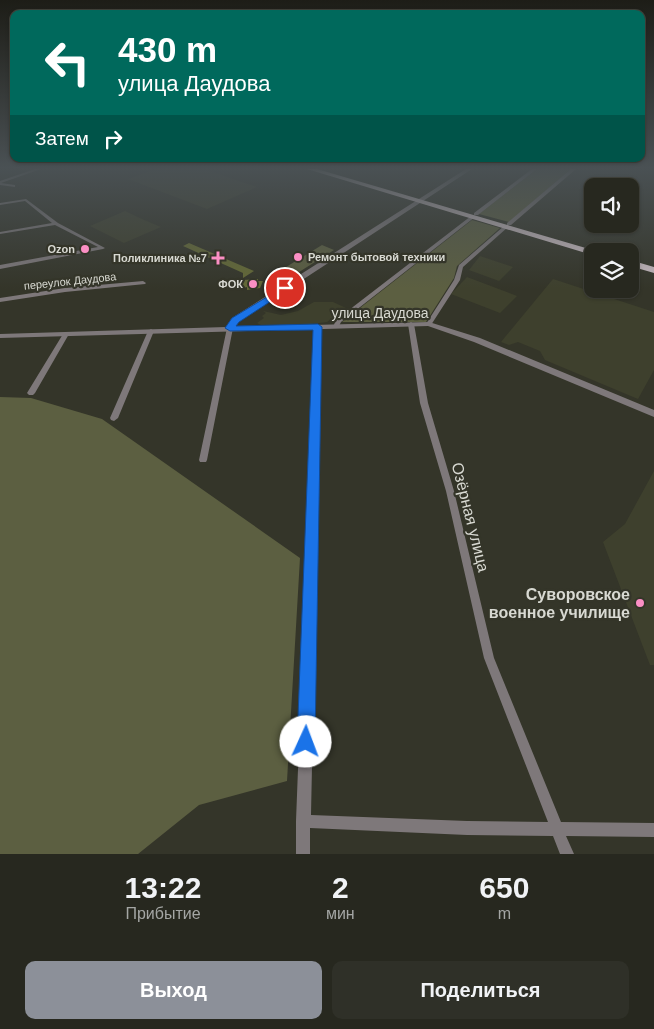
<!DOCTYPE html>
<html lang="ru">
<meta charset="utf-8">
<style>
body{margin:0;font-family:Helvetica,sans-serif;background:#2f3028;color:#f1f3f6;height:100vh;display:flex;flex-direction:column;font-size:19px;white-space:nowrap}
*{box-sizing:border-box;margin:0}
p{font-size:16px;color:#a4a6a4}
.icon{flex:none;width:28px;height:28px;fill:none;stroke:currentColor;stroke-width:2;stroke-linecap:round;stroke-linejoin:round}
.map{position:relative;height:854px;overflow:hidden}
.side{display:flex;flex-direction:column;background:#27281f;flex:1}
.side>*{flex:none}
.hud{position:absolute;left:10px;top:10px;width:635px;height:152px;border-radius:10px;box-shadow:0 1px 4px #0004,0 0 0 1px #43443d;background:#00695c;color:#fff;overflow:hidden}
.controls{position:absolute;left:584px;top:178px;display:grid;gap:10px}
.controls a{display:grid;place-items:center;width:55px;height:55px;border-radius:10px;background:#27281f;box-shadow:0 1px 4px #0004,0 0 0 1px #43443d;font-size:25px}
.pin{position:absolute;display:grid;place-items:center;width:42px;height:42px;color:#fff;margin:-21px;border:2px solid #fff;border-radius:50%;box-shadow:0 1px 5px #0007}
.me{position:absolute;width:55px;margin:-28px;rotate:2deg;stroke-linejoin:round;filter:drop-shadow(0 0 4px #0008)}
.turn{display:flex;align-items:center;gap:18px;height:105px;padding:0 25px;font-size:22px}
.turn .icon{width:65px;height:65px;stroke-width:2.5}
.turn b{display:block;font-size:35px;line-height:42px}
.then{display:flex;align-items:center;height:48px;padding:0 25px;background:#0003;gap:10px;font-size:19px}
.eta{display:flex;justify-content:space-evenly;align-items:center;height:85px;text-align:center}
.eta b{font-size:30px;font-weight:600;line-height:35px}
.cta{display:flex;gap:10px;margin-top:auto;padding:10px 25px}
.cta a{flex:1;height:58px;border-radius:10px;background:#8c9099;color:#fff;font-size:20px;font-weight:600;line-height:58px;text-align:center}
.cta a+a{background:#2f3028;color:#f1f3f6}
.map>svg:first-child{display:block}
.built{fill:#3e402d}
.green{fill:#5c5f41}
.building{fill:#646936}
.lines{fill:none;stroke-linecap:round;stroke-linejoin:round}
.minor{fill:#7e787a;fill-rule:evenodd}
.tertiary{fill:#7e787a;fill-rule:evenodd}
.primary{fill:#c8bbc0;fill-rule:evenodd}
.route{fill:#1a73e8;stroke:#114b97}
.poi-dot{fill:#fb8fc4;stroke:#343529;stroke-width:2}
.labels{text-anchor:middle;stroke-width:4.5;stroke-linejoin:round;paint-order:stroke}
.far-poi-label{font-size:11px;font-weight:bold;fill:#d8d9d2;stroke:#343529;text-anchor:end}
.far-street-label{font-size:11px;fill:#d8d9d2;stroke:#343529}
.street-label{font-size:14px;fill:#d8d9d2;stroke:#343529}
.near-street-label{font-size:16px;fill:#d8d9d2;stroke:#343529}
.near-poi-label{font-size:16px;font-weight:bold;fill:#d8d9d2;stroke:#343529;text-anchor:end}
</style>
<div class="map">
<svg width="654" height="854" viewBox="0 0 654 854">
<rect width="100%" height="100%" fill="#343529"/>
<path class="built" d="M 156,169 L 204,169 L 257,187 L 207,209 L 128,179 Z
M 125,211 L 142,219 L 161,227 L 124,243 L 90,226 Z
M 480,256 L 513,267 L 499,281 L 469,270 Z
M 467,277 L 517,296 L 500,313 L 451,294 Z
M 553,279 L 654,312 L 654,370 L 638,399 L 545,360 L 540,351 L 518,342 L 509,345 L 501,342 Z
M 314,302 L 333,302 L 346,308 L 327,322 L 311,324 L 261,325 L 257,323 L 264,318 L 262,316 L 266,313 L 263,311 L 281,315 L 298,311 Z
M 654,471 L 654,665 L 650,665 L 603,542 L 625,524 Z"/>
<path class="green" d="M 537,169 L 571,169 L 509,222 L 479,214 Z
M 472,220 L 500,228 L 457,266 L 454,278 L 426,322 L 342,322 Z
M 322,245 L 334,250 L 280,284 L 268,278 Z
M 0,397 L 31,398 L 102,419 L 300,558 L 287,781 L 199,805 L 138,854 L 0,854 Z"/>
<path class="building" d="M 189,243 L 254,271 L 243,278 L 243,273 L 183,246 Z
M 258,279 L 258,281 L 263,281 L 260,288 L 247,290 L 247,287 L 243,288 L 243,280 Z"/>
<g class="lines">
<path class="minor" d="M 35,169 L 41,169 L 1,183 L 15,185 L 15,187 L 0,185 L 0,181 Z
M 26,199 L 58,223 L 105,248 L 103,249 L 0,269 L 0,265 L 98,247 L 55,225 L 0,234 L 0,232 L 52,223 L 25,201 L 0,205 L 0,203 Z
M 471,216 L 475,217 L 341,322 L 338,328 L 334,328 L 333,327 L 336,320 Z
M 504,226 L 508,227 L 463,267 L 460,280 L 431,325 L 427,325 L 426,324 L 454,280 L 459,265 Z
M 143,281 L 146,283 L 145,284 L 65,292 L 0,302 L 0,298 L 65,288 Z
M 411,322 L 414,324 L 428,403 L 454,491 L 494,658 L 561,822 L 654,823 L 654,837 L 566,836 L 574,854 L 560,854 L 553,836 L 467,835 L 310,828 L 310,854 L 296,854 L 296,821 L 315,327 L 318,325 L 321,327 L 311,815 L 467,821 L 548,822 L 484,658 L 446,491 L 420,403 L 408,324 Z
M 230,326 L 233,328 L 207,460 L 206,462 L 200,462 L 199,460 L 227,328 Z
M 151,329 L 154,331 L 118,418 L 114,421 L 111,420 L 110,418 L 148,331 Z
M 66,332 L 69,334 L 35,393 L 33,395 L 29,395 L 27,393 L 63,334 Z"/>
<path class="tertiary" d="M 466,169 L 472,169 L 238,322 L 235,327 L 429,322 L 480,338 L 654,410 L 654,417 L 474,342 L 428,326 L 0,338 L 0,334 L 226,327 L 232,318 Z
M 532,169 L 537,169 L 478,215 L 474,215 L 474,213 Z
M 571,169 L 576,169 L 511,225 L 507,225 L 507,223 Z"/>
<path class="primary" d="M 307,169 L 317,169 L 596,251 L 592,251 L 592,254 L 589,254 Z
M 630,260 L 654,267 L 654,273 L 630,266 Z"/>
</g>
<linearGradient id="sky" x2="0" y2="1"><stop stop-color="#1d1d17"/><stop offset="0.58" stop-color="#4a5154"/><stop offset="1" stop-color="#4a5154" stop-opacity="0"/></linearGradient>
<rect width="654" height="289" fill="url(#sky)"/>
<path class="route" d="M 285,286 L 288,287 L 288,290 L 239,322 L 236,326 L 318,324 L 322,327 L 315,742 L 312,748 L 306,751 L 299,748 L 297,742 L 313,330 L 230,331 L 225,328 L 232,318 Z"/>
<g class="poi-dot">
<circle cx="85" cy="249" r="5"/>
<circle cx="298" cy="257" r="5"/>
<path d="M215.5 250.5h5v5h5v5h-5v5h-5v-5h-5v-5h5z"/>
<circle cx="253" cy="284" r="5"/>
<circle cx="640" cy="603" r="5"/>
</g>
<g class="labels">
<g class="far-poi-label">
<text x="75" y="253">Ozon</text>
<text x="308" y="261" text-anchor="start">Ремонт бытовой техники</text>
<text x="207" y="262">Поликлиника №7</text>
<text x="243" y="288">ФОК</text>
</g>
<g class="far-street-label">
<text transform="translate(70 281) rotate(-6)" y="4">переулок Даудова</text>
</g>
<g class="street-label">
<text x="380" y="318">улица Даудова</text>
</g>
<g class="near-street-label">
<text transform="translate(471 517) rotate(76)" y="6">Озёрная улица</text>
</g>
<g class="near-poi-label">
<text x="630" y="600">Суворовское<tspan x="630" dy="18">военное училище</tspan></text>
</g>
</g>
</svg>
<div class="controls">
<a><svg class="icon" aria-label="sound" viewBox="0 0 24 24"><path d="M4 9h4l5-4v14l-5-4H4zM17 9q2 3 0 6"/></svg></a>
<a><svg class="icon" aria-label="layers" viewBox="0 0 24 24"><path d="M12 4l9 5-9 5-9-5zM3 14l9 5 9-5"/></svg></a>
</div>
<div class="pin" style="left:285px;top:288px;background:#d93025"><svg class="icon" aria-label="arrive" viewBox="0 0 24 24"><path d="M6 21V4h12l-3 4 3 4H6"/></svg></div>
<svg class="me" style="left:306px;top:742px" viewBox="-20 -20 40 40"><circle r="19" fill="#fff"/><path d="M0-13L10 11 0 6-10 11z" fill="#1a73e8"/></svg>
<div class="hud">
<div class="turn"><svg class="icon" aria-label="left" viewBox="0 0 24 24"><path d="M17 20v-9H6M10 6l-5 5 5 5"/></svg><div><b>430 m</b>улица Даудова</div></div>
<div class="then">Затем<svg class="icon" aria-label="right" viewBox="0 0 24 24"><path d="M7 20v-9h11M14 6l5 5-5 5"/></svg></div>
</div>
</div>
<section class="side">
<div class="eta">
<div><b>13:22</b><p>Прибытие</p></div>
<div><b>2</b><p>мин</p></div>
<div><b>650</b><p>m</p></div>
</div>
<div class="cta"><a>Выход</a><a>Поделиться</a></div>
</section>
